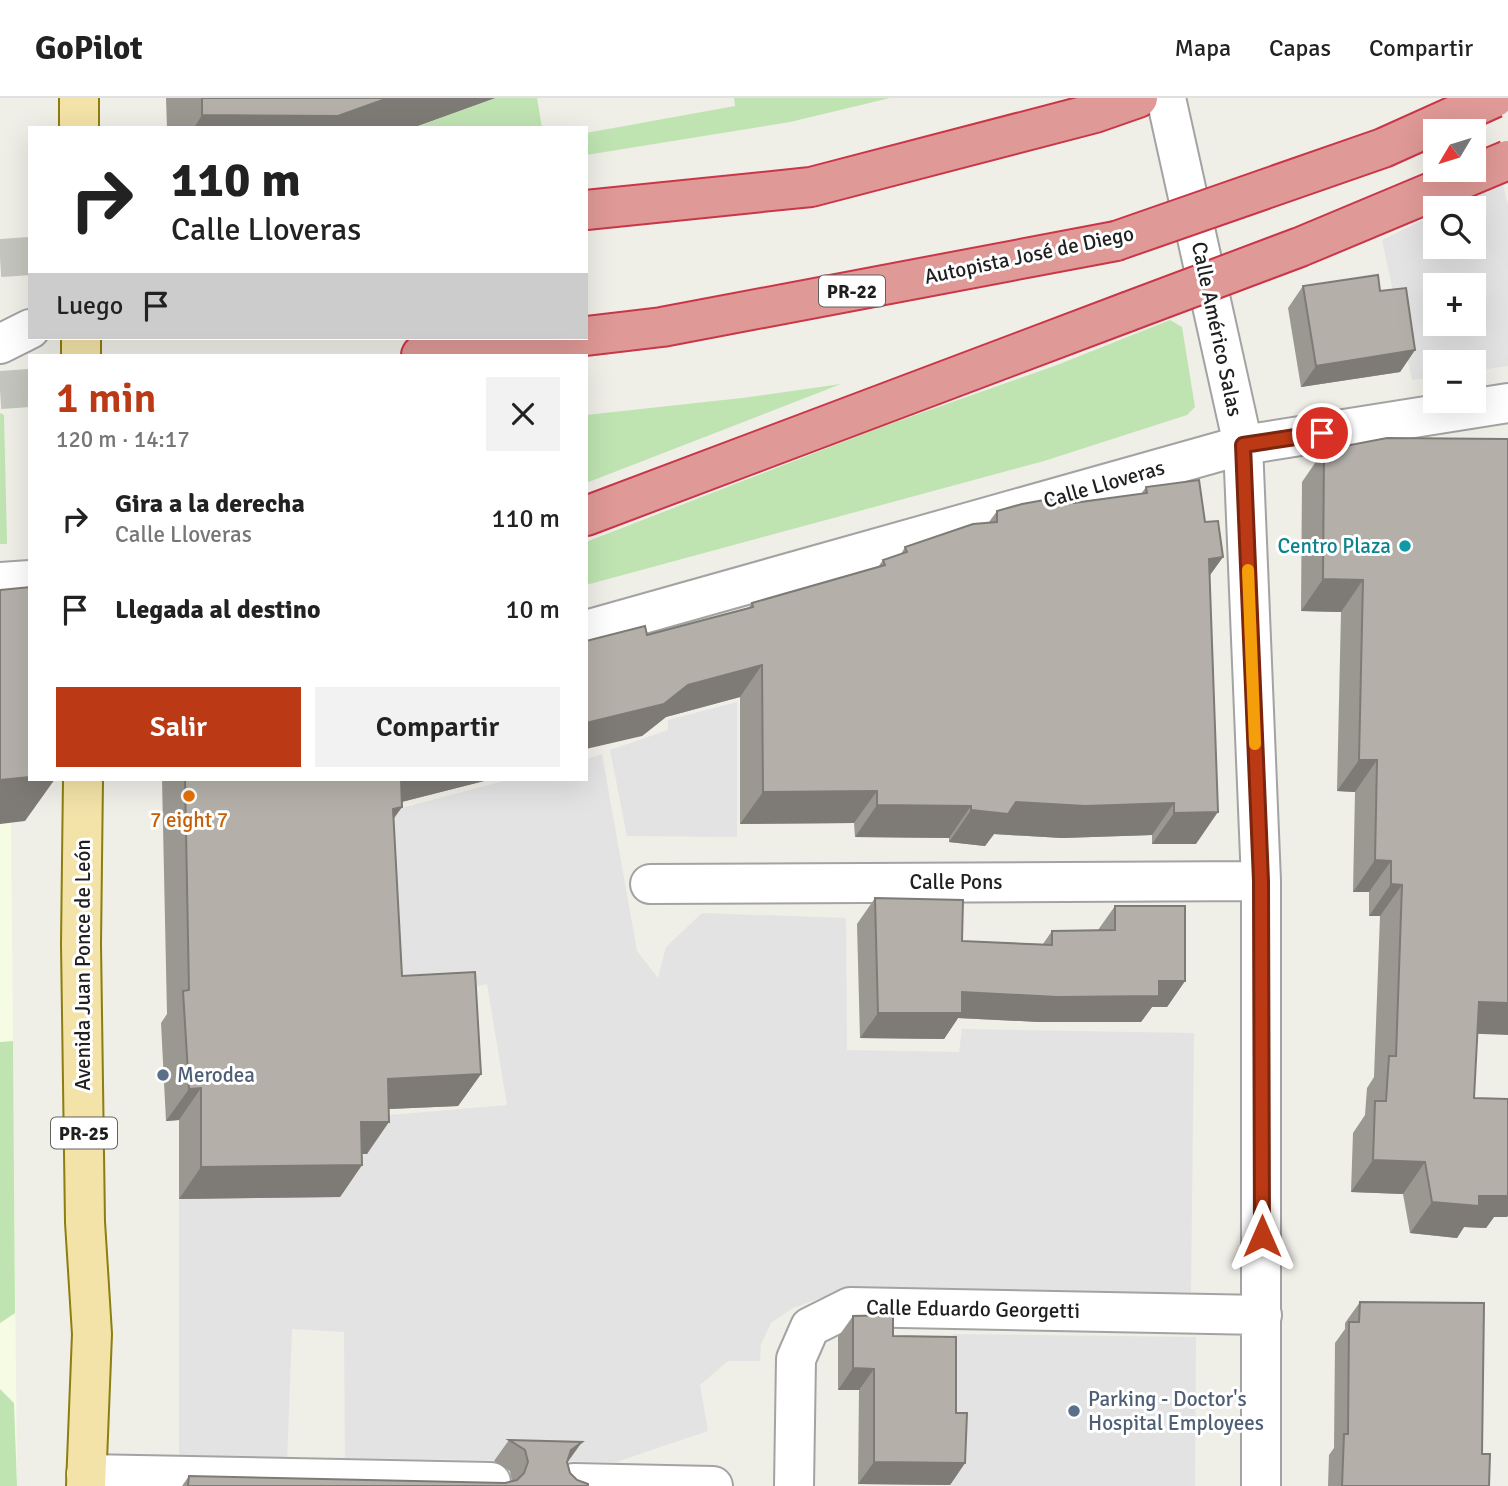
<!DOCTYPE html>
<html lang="es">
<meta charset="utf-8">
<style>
body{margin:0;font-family:Signika,sans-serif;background:#f2f2f2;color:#222;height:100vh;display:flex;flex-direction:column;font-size:26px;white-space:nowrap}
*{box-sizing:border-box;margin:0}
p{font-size:23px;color:#767676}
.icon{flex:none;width:38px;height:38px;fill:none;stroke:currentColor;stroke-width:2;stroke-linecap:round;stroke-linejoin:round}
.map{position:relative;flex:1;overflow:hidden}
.details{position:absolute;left:28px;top:256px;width:560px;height:427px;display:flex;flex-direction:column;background:#fff;border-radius:0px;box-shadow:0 7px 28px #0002}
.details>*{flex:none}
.guide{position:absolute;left:28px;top:28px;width:560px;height:214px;border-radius:0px;box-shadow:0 7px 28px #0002;background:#fff;color:#222;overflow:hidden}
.needle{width:46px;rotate:232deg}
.fabs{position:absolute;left:1423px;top:21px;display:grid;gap:14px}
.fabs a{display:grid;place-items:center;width:63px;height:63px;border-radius:0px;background:#fff;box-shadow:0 7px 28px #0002;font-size:35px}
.pin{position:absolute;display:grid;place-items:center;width:60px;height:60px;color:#fff;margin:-30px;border:4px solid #fff;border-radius:50%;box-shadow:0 2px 7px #0007}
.me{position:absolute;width:77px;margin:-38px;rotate:0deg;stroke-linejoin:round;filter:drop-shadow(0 0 5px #0008)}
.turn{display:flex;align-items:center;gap:24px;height:147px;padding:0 28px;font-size:32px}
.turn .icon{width:91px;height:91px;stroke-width:2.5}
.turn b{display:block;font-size:49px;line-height:60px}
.then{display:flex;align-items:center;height:66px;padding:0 28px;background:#0003;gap:14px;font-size:26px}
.round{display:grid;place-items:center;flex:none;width:74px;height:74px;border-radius:0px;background:#f2f2f2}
.head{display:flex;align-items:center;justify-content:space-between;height:119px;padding:0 28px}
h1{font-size:42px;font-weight:600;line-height:52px;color:#bb3914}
.cta{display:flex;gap:14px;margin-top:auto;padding:14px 28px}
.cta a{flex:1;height:80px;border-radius:0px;background:#bb3914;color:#fff;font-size:28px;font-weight:600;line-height:80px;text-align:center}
.cta a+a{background:#f2f2f2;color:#222}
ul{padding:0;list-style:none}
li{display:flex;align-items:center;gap:21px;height:91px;padding:0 28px}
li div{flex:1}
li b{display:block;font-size:26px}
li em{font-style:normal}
header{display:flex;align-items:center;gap:42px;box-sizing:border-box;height:98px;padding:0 35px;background:#fff;border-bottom:2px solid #e0e0e0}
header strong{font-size:33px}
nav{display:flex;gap:38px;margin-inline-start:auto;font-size:24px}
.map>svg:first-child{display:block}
.education{fill:#f6fce3}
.grass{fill:#bfe4b2}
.parking{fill:#e3e3e3;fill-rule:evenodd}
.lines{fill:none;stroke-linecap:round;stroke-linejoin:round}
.highway-tunnel{stroke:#c5c5bf;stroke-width:38;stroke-dasharray:38 19;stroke-linecap:butt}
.minor-casing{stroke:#a3a3a3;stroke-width:42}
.major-casing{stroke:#8c7e0f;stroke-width:42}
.highway-casing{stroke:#ca3648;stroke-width:42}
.minor{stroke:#fff;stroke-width:38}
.major{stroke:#f3e3a8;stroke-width:38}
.highway{stroke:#df9996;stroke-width:38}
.highway-bridge-casing{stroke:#ca3648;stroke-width:42;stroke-linecap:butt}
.highway-bridge{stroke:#df9996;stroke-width:38}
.wall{fill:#9b9791}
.shaded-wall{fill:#7e7b76}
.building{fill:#b4b0a9;stroke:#7e7b76;stroke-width:2}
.route-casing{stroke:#7a250d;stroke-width:18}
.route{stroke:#bb3914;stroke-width:12}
.slow{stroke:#f59e0b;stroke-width:12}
.culture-dot{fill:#0f9aa8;stroke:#fff;stroke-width:2.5}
.food-dot{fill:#e8710a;stroke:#fff;stroke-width:2.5}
.service-dot{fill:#5c6f8a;stroke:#fff;stroke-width:2.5}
.labels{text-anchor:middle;stroke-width:6;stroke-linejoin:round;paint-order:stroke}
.shield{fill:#fff;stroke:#626262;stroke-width:2}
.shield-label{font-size:19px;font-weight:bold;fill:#1f1f1f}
.street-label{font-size:21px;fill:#1f1f1f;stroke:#fff}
.culture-label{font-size:21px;fill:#0d838f;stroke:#fff;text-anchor:end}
.food-label{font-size:21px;fill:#c56008;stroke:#fff}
.service-label{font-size:21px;fill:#4e5e75;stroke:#fff;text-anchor:start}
</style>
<header>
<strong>GoPilot</strong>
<nav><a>Mapa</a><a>Capas</a><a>Compartir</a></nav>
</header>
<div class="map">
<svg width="1508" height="1388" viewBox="0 0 1508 1388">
<rect width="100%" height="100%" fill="#efeee7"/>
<path class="education" d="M 11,725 L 17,1388 L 0,1388 L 0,726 Z"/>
<path class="grass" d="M 495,0 L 537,0 L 542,30 L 413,30 Z
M 734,0 L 890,0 L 790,24 L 586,57 L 586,35 L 735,8 Z
M 1170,222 L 1182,229 L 1195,309 L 1187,317 L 1044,363 L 586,487 L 586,444 L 879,330 L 1057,267 Z
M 841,286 L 586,385 L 586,317 L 742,300 Z
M 0,315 L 4,317 L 7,446 L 0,446 Z
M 13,943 L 15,1215 L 0,1225 L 0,944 Z
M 0,1291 L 14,1305 L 17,1388 L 0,1388 Z"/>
<path class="parking" d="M 1502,83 L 1508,107 L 1508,268 L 1474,273 L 1474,264 L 1435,264 L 1435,279 L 1412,282 L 1382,142 L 1435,116 L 1435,149 L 1474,149 L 1474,110 L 1446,110 ZM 1435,187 L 1474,187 L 1474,226 L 1435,226 Z
M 737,604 L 737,739 L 627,738 L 610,652 L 668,632 L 668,622 Z
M 602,656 L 637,853 L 658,880 L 666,849 L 702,815 L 846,820 L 847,952 L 959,954 L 962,931 L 1194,935 L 1191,1194 L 829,1197 L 793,1210 L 771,1225 L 761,1246 L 760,1263 L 728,1263 L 700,1287 L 708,1333 L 616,1364 L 345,1360 L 344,1234 L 292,1231 L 287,1365 L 179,1363 L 179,1101 L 340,1099 L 366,1019 L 507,1007 L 487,886 L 454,893 L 391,898 L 383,715 L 511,681 L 586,681 L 586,661 Z
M 953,1236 L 1196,1239 L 1195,1388 L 951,1388 Z"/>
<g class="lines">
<path class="highway-tunnel" d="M 0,160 L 30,158
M 0,292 L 30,290"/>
<defs>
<path id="minor" d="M 1166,0 L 1243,347 L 1261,783 L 1261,1388
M 0,246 L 30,231
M 0,484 L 30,482
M 586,532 L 1243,347 L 1508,305
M 650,786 L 1261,783
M 86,1376 L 491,1384
M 574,1385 L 713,1388
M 794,1388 L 796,1261 L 810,1229 L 850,1209 L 1262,1217"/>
<path id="major" d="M 79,30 L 79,0
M 81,240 L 81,257
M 83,681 L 81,846 L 85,1124 L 92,1236 L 86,1388"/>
<path id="highway" d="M 586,112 L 811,89 L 1095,15 L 1138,0
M 586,238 L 662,229 L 1116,143
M 421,257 L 572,240
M 586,418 L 1127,214"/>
</defs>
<use href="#minor" class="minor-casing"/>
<use href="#major" class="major-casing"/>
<use href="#highway" class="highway-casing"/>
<use href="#minor" class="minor"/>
<use href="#major" class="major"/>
<use href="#highway" class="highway"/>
<defs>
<path id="highway-bridge" d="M 1116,143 L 1383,50 L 1494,0
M 1127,214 L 1300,149 L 1508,62"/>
</defs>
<use href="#highway-bridge" class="highway-bridge-casing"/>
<use href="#highway-bridge" class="highway-bridge"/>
</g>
<path class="wall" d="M 166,0 L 495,0 L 412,30 L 167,30 Z
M 1303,188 L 1415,252 L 1400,274 L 1301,289 L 1288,210 Z
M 1387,340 L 1477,936 L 1474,1000 L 1507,1119 L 1494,1119 L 1486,1130 L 1464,1129 L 1457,1140 L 1410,1135 L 1403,1096 L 1351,1094 L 1353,1035 L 1365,1017 L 1367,990 L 1374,979 L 1380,818 L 1369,818 L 1369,794 L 1353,794 L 1355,694 L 1337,693 L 1341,514 L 1301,513 L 1302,384 L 1324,352 Z
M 1146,389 L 1205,424 L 1223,459 L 1209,478 L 1196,746 L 1152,746 L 1152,737 L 1062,740 L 994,736 L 985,748 L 949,744 L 949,740 L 855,739 L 854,725 L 740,726 L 740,599 L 666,619 L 642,638 L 647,537 L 748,511 L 752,505 L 878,469 L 883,462 L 901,456 L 905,449 L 989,424 L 997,413 L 1141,396 Z
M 162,681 L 492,681 L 401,704 L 402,709 L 393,721 L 402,878 L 481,976 L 458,1008 L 389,1011 L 367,1056 L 362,1056 L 362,1067 L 340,1099 L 179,1101 L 179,1022 L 166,1023 L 161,925 L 167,916 Z
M 875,800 L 962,843 L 1043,846 L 1052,833 L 1098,832 L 1115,808 L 1185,883 L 1167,909 L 1152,909 L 1141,924 L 1039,924 L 958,920 L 944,941 L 860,940 L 857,826 Z
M 1360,1204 L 1482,1356 L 1489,1388 L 1328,1388 L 1329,1357 L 1334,1350 L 1335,1245 L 1345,1231 L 1345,1225 Z
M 853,1218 L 893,1238 L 956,1315 L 965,1365 L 950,1387 L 858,1386 L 859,1292 L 838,1292 L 838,1239 Z
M 509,1342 L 567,1365 L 570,1375 L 577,1382 L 588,1388 L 182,1388 L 189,1378 L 505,1385 L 512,1383 L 510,1373 L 494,1363 Z"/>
<path class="shaded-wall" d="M 388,0 L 495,0 L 412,30 L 194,30 L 202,17 Z
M 1415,252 L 1400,274 L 1301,289 L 1316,268 Z
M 1223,459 L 1200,491 L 1209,461 Z
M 1323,481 L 1363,482 L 1341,514 L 1301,513 Z
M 762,567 L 740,599 L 666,619 L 642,638 L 586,651 L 586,625 L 688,587 Z
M 1359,662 L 1377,662 L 1355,694 L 1337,693 Z
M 30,679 L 30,681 L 55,681 L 25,723 L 0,726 L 0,682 Z
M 399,681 L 492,681 L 378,710 Z
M 877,693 L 854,725 L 740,726 L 763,694 Z
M 1016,704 L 1174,705 L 1152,737 L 1062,740 L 994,736 L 985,748 L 949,744 L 971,712 Z
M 877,707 L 971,708 L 949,740 L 855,739 Z
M 402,709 L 379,741 L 393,711 Z
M 1218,714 L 1196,746 L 1152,746 L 1174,715 Z
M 1375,762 L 1391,763 L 1369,794 L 1353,794 Z
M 1391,786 L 1402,787 L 1380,818 L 1369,818 Z
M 1159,883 L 1185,883 L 1167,909 L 1152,909 L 1141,924 L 1039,924 L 958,920 L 944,941 L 860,940 L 878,915 L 962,894 Z
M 1479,904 L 1508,905 L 1508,937 L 1457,935 Z
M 481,976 L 458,1008 L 366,1012 L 388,981 Z
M 201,990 L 179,1022 L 166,1023 L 189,991 Z
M 361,1024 L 389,1024 L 367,1056 L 339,1056 Z
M 1373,1062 L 1425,1064 L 1403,1096 L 1351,1094 Z
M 362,1067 L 340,1099 L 179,1101 L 201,1069 Z
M 1508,1087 L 1508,1118 L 1507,1119 L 1494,1119 L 1486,1130 L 1464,1129 L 1457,1140 L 1410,1135 L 1432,1104 L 1479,1098 Z
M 853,1270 L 874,1271 L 859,1292 L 838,1292 Z
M 582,1344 L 567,1365 L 556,1373 L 571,1352 Z
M 874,1364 L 965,1365 L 950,1387 L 858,1386 Z"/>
<path class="building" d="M 202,0 L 388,0 L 338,18 L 202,17 Z
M 1378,177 L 1380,193 L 1406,190 L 1415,252 L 1316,268 L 1303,188 Z
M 1387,340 L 1508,341 L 1508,905 L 1479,904 L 1474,1000 L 1508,1001 L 1508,1098 L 1479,1098 L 1479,1108 L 1432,1104 L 1425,1064 L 1373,1062 L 1375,1003 L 1386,1003 L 1389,958 L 1396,958 L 1402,787 L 1391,786 L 1391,763 L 1375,762 L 1377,662 L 1359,662 L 1363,482 L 1323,481 L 1324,352 Z
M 1199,382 L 1205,424 L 1218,423 L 1223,459 L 1209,461 L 1218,714 L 1174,715 L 1174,705 L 1085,708 L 1016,704 L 1008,716 L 971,712 L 971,708 L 877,707 L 877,693 L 763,694 L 762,567 L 688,587 L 664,606 L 586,625 L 586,543 L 645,528 L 647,537 L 753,509 L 752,505 L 885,467 L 883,462 L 907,454 L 905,449 L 973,426 L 997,424 L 997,413 L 1022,406 L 1072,397 L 1073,405 L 1147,395 L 1146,389 Z
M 30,489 L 30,679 L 0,682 L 0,492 Z
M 185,681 L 401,681 L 402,709 L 393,711 L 402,878 L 475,874 L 481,976 L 388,981 L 389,1024 L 361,1024 L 362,1067 L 201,1069 L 201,990 L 189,991 L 183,893 L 189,892 Z
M 875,800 L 963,802 L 962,843 L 1052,847 L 1052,833 L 1115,832 L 1115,808 L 1185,808 L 1185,883 L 1159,883 L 1159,898 L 1057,899 L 962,894 L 962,915 L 878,915 Z
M 1360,1204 L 1484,1205 L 1482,1356 L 1490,1356 L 1489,1388 L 1342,1388 L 1344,1336 L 1348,1336 L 1349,1224 L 1359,1224 Z
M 893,1217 L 893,1238 L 956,1239 L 956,1315 L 967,1315 L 965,1365 L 874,1364 L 874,1271 L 853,1270 L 853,1218 Z
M 509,1342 L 582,1344 L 571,1352 L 567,1364 L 570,1375 L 577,1382 L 588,1386 L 588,1388 L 188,1388 L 189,1378 L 505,1385 L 517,1382 L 524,1375 L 528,1364 L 525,1352 Z"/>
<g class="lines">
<defs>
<path id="route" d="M 1262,1138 L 1261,783 L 1243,347 L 1322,335"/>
</defs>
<use href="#route" class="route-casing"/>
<use href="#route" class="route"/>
<path class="slow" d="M 1248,472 L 1255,646"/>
</g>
<circle class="culture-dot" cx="1405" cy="448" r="7"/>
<circle class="food-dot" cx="189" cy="698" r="7"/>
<g class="service-dot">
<circle cx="163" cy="977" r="7"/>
<circle cx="1074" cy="1313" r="7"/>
</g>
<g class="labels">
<g class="shield">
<rect x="819" y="177.5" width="66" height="31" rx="5"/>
<rect x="51" y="1019.5" width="66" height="31" rx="5"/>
</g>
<g class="shield-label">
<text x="852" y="200">PR-22</text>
<text x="84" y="1042">PR-25</text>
</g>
<g class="street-label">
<text transform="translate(1029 157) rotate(-12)" y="7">Autopista José de Diego</text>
<text transform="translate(1217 231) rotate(78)" y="7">Calle Américo Salas</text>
<text transform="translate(1104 386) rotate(-16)" y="7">Calle Lloveras</text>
<text x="956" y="791">Calle Pons</text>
<text transform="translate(83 867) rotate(-90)" y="7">Avenida Juan Ponce de León</text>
<text transform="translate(973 1211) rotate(1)" y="7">Calle Eduardo Georgetti</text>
</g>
<g class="culture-label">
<text x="1391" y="455">Centro Plaza</text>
</g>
<g class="food-label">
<text x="189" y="729">7 eight 7</text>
</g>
<g class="service-label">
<text x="177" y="984">Merodea</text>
<text x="1088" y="1308">Parking - Doctor's<tspan x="1088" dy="24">Hospital Employees</tspan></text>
</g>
</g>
</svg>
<div class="fabs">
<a><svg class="needle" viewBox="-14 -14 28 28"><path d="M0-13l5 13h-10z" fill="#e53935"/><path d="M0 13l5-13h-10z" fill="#767676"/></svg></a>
<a><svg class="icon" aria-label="search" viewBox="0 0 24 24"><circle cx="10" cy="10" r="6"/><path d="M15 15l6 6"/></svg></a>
<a>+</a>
<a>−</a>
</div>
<div class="pin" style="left:1322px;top:335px;background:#d93025"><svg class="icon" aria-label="arrive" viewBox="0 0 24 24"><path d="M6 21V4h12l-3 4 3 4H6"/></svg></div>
<svg class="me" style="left:1262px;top:1138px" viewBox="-20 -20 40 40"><path d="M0-17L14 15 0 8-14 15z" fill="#bb3914" stroke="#fff" stroke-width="4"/></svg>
<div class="guide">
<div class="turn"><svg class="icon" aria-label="right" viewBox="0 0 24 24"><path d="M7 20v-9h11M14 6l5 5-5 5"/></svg><div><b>110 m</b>Calle Lloveras</div></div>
<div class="then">Luego<svg class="icon" aria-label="arrive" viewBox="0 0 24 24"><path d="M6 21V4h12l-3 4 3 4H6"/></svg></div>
</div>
<section class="details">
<div class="head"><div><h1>1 min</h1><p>120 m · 14:17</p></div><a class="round"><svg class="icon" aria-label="close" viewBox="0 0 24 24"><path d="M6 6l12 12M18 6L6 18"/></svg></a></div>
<ul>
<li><svg class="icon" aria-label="right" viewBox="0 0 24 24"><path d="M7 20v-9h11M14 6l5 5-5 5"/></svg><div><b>Gira a la derecha</b><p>Calle Lloveras</p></div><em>110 m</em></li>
<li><svg class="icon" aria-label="arrive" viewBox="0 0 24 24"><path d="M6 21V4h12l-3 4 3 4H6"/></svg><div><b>Llegada al destino</b></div><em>10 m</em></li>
</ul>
<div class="cta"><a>Salir</a><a>Compartir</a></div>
</section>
</div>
